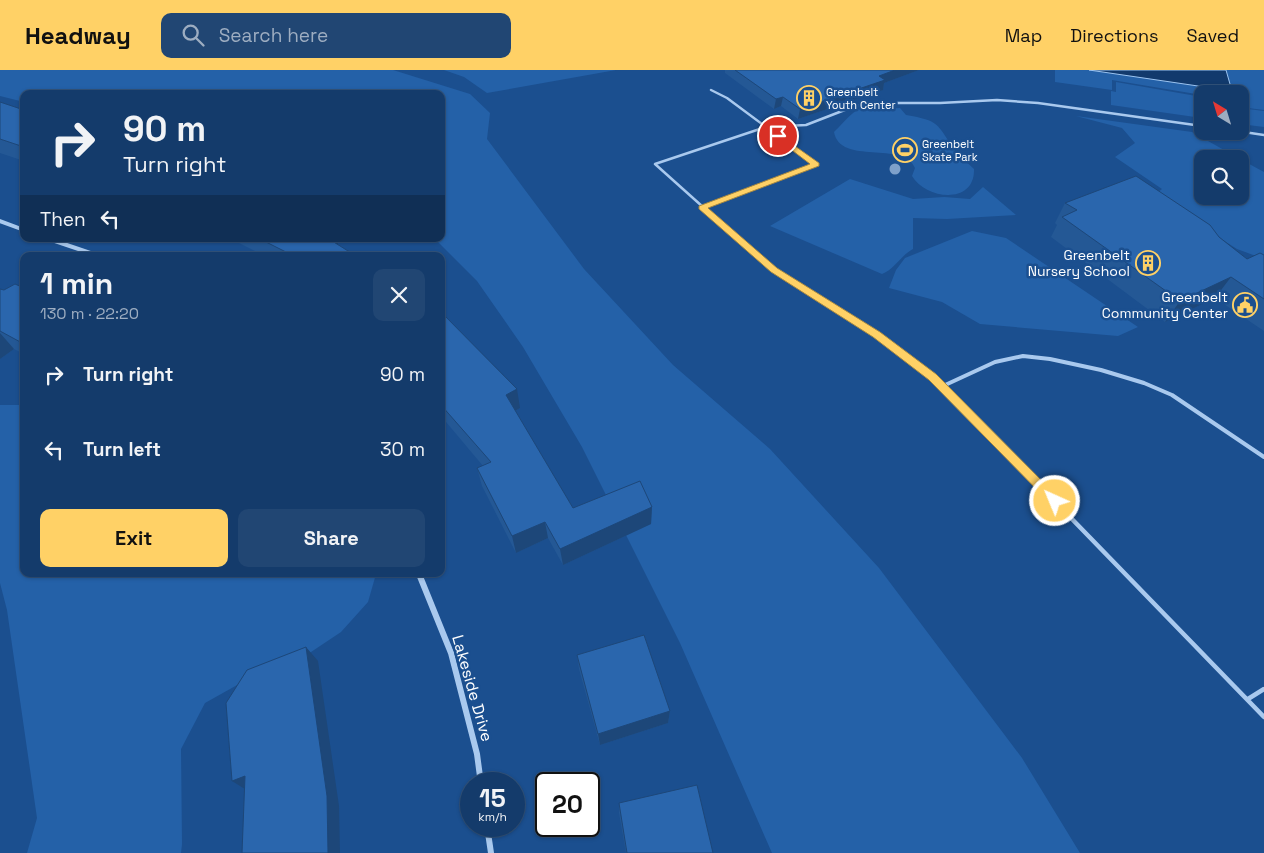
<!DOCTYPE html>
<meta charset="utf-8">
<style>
body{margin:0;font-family:"Space Grotesk",sans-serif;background:#214673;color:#f1f3f6;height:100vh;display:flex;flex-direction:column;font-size:19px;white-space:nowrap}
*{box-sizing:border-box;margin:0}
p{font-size:16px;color:#9dadc1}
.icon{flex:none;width:28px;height:28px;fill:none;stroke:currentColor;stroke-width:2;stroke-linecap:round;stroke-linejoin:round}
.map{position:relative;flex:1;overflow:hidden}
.details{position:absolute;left:20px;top:182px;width:425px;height:325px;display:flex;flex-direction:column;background:#143b6b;border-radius:10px;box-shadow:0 1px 4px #0004,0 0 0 1px #33557e}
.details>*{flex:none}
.guide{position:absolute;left:20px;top:20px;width:425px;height:152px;border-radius:10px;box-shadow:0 1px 4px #0004,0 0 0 1px #33557e;background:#143b6b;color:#f1f3f6;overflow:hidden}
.needle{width:32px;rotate:322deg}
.controls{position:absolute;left:1194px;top:15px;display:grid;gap:10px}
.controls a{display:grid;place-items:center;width:55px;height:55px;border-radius:10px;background:#143b6b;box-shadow:0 1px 4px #0004,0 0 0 1px #33557e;font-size:25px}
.speed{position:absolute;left:460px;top:702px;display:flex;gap:10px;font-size:25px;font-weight:700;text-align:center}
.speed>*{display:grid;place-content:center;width:65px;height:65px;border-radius:50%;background:#143b6b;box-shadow:0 1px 4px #0004,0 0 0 1px #33557e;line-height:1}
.speed small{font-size:12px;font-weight:400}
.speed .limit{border:2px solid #111;border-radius:8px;background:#fff;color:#111}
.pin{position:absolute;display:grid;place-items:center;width:42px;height:42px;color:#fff;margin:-21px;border:2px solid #fff;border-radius:50%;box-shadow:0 1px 5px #0007}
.me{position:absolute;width:55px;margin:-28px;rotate:316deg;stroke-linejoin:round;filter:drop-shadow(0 0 4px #0008)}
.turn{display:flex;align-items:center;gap:18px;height:105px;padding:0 20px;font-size:22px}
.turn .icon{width:65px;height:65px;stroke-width:2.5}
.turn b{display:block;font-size:35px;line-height:42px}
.then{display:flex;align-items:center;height:48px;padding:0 20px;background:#0003;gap:10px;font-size:19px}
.round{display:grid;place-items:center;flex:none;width:52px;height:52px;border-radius:10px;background:#214673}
.head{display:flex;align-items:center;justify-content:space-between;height:85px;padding:0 20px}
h1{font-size:30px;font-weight:700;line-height:38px}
.primary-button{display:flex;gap:10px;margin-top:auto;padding:10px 20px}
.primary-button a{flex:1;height:58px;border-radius:10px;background:#ffd166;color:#111;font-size:20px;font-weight:700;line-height:58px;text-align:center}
.primary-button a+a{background:#214673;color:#f1f3f6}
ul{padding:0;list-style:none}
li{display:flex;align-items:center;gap:15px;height:75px;padding:0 20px}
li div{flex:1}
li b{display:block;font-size:19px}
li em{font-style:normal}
header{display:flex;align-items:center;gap:30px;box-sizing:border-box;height:70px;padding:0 25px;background:#ffd166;color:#111}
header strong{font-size:24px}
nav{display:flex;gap:28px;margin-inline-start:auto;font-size:18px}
.search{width:350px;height:45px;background:#214673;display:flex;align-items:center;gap:12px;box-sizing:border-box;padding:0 18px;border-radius:10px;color:#9dadc1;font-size:19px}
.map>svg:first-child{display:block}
.green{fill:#2461a8}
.water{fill:#123a6d;stroke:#9cc4f0}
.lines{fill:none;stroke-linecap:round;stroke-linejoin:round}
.service-far2{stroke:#a9c9ee;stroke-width:2.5}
.service-far1{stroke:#a9c9ee;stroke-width:4}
.service{stroke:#a9c9ee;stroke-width:4.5}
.minor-far1{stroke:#a9c9ee;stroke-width:4}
.minor{stroke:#a9c9ee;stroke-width:6}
.tree{fill:#7ea0ca}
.wall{fill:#245895}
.shaded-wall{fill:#1d4779}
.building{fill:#2a66ad;stroke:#1d4779}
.route{fill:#ffd166;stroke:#a68842}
.labels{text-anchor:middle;stroke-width:5;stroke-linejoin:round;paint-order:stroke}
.far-poi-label{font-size:11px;fill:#fff;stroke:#1b4f8f;text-anchor:start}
.poi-label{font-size:14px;fill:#fff;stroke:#1b4f8f;text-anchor:end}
.near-street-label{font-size:16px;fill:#fff;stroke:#1b4f8f}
</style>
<header>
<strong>Headway</strong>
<div class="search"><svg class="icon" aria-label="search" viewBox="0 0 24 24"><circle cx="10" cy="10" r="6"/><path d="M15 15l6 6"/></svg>Search here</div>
<nav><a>Map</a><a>Directions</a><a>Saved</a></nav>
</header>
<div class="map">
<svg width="1264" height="783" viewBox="0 0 1264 783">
<rect width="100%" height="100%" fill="#1b4f8f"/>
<path class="green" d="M 0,0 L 393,0 L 470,24 L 490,43 L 487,69 L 584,199 L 673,295 L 770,379 L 879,498 L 1022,688 L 1080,783 L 772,783 L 680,573 L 582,377 L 523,277 L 477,211 L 435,169 L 441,169 L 441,24 L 24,24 L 24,32 L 0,26 Z
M 444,0 L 616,0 L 487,23 L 464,7 Z
M 1055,0 L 1264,0 L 1264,40 L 1240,37 L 1240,24 L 1202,25 L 1112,10 L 1112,20 L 1055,12 Z
M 1116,12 L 1202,27 L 1202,48 L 1111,35 L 1111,21 L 1116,22 Z
M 872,35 L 886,39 L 900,38 L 906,45 C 940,51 936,53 954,79 C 959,86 967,92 974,99 C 975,136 925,129 912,106 L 915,98 C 904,70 840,96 834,62 C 845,52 856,35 872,35 Z
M 1240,38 L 1264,41 L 1264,57 L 1240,54 Z
M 1076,46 L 1192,62 L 1240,89 L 1202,89 L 1202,126 L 1240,126 L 1240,89 L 1264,102 L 1264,189 L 1237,179 L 1153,126 L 1162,119 L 1115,87 L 1135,73 L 1122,58 Z
M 850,109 L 913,129 L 944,127 L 970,129 L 983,117 L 1016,145 L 947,149 L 913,148 L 913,179 C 901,185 895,199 882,204 L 770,156 Z
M 972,161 L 1006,168 L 1138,257 L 1118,266 L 980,254 L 942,232 L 889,218 L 896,200 L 905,188 Z
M 0,335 L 24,335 L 24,504 L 376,504 L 368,532 L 341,562 L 308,584 L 255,605 L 205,633 L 181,679 L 182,774 L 181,783 L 27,783 L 37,748 L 7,540 L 0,513 Z"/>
<path class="water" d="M 1089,0 L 1226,0 L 1232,21 Z"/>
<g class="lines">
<path class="service-far2" d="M 711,20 L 727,28 L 766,57 L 806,55 L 855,36 L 872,33 L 940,33 L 997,30 L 1038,33 L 1202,56
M 766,57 L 816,94 L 703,137 L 655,94 Z
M 1237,61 L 1264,65
M 703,137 L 768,194"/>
<path class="service-far1" d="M 766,193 L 774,200 L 876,264 L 943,316 L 1072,449
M 943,316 L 995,292 L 1023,286 L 1050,289 L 1101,300 L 1144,313 L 1172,325 L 1264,387"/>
<path class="service" d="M 1071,448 L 1264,647
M 1248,629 L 1264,619"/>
<path class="minor-far1" d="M 0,151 L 24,160
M 49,169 L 99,186"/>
<path class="minor" d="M 419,504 L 451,583 L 477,684 L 481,714
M 487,756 L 491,783"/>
</g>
<circle class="tree" cx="895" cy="99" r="5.5"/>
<path class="wall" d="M 725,0 L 919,0 L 884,13 L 883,20 L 798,49 L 781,36 L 774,39 L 725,3 Z
M 0,32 L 24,40 L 24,91 L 0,83 Z
M 1065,133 L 1219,167 L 1247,189 L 1264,185 L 1264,261 L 1215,228 L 1165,252 L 1051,167 L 1057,155 L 1055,153 Z
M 231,169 L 336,169 L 339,175 L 356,186 L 265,186 Z
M 24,218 L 24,284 L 14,279 L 0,289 L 0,219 L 4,220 Z
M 441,242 L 520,338 L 515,341 L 573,438 L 652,437 L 651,454 L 563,495 L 548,468 L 516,483 L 482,416 L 477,398 L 483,396 L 441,346 Z
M 577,585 L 670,641 L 668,653 L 600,675 L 579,599 Z
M 619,733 L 713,783 L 626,783 L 619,743 Z"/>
<path class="shaded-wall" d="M 895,0 L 919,0 L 884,13 L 883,20 L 798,49 L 800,39 L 879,6 Z
M 783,27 L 781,36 L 774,39 L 776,29 Z
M 328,169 L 336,169 L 342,183 Z
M 1231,207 L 1215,228 L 1165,252 L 1180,231 Z
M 0,263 L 14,279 L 0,289 Z
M 517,319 L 520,338 L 510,344 L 506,325 Z
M 652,437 L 651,454 L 563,495 L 560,479 Z
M 545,452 L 548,468 L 516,483 L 512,466 Z
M 306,577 L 318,591 L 339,736 L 340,783 L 328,783 Z
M 670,641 L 668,653 L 600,675 L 598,664 Z
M 245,706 L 248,721 L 232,711 Z"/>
<path class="building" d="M 735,0 L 895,0 L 879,6 L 885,10 L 800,39 L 783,27 L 776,29 Z
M 0,32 L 24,40 L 24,77 L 0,69 Z
M 1136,106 L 1210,155 L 1219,167 L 1247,189 L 1260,183 L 1264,185 L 1264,229 L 1231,207 L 1180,231 L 1062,147 L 1077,140 L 1065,133 Z
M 260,169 L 329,169 L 356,186 L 294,186 Z
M 15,214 L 24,218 L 24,274 L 0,261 L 0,219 L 4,220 Z
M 441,242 L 517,319 L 506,325 L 573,438 L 640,411 L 652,437 L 560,479 L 545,452 L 512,466 L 477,398 L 491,392 L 441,335 Z
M 644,565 L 670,641 L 598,664 L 577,585 Z
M 306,577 L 327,726 L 328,783 L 242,783 L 245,706 L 232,711 L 226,633 L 247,600 Z
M 697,715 L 713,783 L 627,783 L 619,733 Z"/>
<path class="route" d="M 778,64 L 819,93 L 819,96 L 708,138 L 777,198 L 880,262 L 936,304 L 1059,428 L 1061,431 L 1059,434 L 1051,434 L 929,310 L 873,267 L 771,202 L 699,139 L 699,136 L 810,94 L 776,68 L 775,66 Z"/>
<defs>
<symbol id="building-ring" viewBox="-11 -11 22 22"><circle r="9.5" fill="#1b4f8f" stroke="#ffd166" stroke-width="1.5"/><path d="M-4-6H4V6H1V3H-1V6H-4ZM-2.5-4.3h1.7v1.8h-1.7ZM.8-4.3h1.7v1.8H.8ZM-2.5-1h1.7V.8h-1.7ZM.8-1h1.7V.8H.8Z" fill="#ffd166"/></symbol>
<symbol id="stadium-ring" viewBox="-11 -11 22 22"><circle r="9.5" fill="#1b4f8f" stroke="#ffd166" stroke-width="1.5"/><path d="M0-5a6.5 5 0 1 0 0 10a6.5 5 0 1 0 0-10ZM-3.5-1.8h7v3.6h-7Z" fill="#ffd166"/></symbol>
<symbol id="civic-ring" viewBox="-11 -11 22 22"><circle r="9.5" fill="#1b4f8f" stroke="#ffd166" stroke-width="1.5"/><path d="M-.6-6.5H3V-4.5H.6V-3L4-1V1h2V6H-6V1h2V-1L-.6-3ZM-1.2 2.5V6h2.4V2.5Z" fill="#ffd166"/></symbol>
</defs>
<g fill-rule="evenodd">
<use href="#building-ring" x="795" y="14" width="28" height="28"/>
<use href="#stadium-ring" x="891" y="66" width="28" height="28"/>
<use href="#building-ring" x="1134" y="179" width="28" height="28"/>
<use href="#civic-ring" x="1231" y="221" width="28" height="28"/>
</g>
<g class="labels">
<g class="far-poi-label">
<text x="826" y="26">Greenbelt<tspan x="826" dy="13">Youth Center</tspan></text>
<text x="922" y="78">Greenbelt<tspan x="922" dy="13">Skate Park</tspan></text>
</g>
<g class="poi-label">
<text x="1130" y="190">Greenbelt<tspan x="1130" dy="16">Nursery School</tspan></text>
<text x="1228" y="232">Greenbelt<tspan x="1228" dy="16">Community Center</tspan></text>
</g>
<g class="near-street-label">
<text transform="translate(473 618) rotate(74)" y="6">Lakeside Drive</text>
</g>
</g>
</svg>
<div class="controls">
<a><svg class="needle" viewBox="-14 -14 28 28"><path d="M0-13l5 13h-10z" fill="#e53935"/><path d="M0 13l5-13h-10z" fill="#9dadc1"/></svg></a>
<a><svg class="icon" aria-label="search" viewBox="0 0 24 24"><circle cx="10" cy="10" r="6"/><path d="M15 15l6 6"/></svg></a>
</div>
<div class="speed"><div>15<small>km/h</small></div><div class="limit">20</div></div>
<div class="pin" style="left:778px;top:66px;background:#d93025"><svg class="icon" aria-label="arrive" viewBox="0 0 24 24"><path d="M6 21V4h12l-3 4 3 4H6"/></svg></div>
<svg class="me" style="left:1055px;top:431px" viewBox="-20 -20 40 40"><circle r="17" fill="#ffd166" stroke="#fff" stroke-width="3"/><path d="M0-11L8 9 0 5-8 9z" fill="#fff"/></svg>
<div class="guide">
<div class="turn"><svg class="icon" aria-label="right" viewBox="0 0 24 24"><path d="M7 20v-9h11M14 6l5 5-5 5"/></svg><div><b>90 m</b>Turn right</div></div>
<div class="then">Then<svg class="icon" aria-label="left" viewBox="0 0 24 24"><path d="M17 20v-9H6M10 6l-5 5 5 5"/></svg></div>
</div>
<section class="details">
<div class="head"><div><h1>1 min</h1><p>130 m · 22:20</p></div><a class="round"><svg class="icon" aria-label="close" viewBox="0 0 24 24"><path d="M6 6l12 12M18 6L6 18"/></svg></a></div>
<ul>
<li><svg class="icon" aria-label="right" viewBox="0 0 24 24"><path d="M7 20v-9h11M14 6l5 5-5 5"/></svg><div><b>Turn right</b></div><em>90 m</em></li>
<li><svg class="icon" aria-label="left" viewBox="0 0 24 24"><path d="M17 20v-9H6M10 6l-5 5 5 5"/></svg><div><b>Turn left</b></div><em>30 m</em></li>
</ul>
<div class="primary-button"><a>Exit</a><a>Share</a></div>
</section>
</div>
